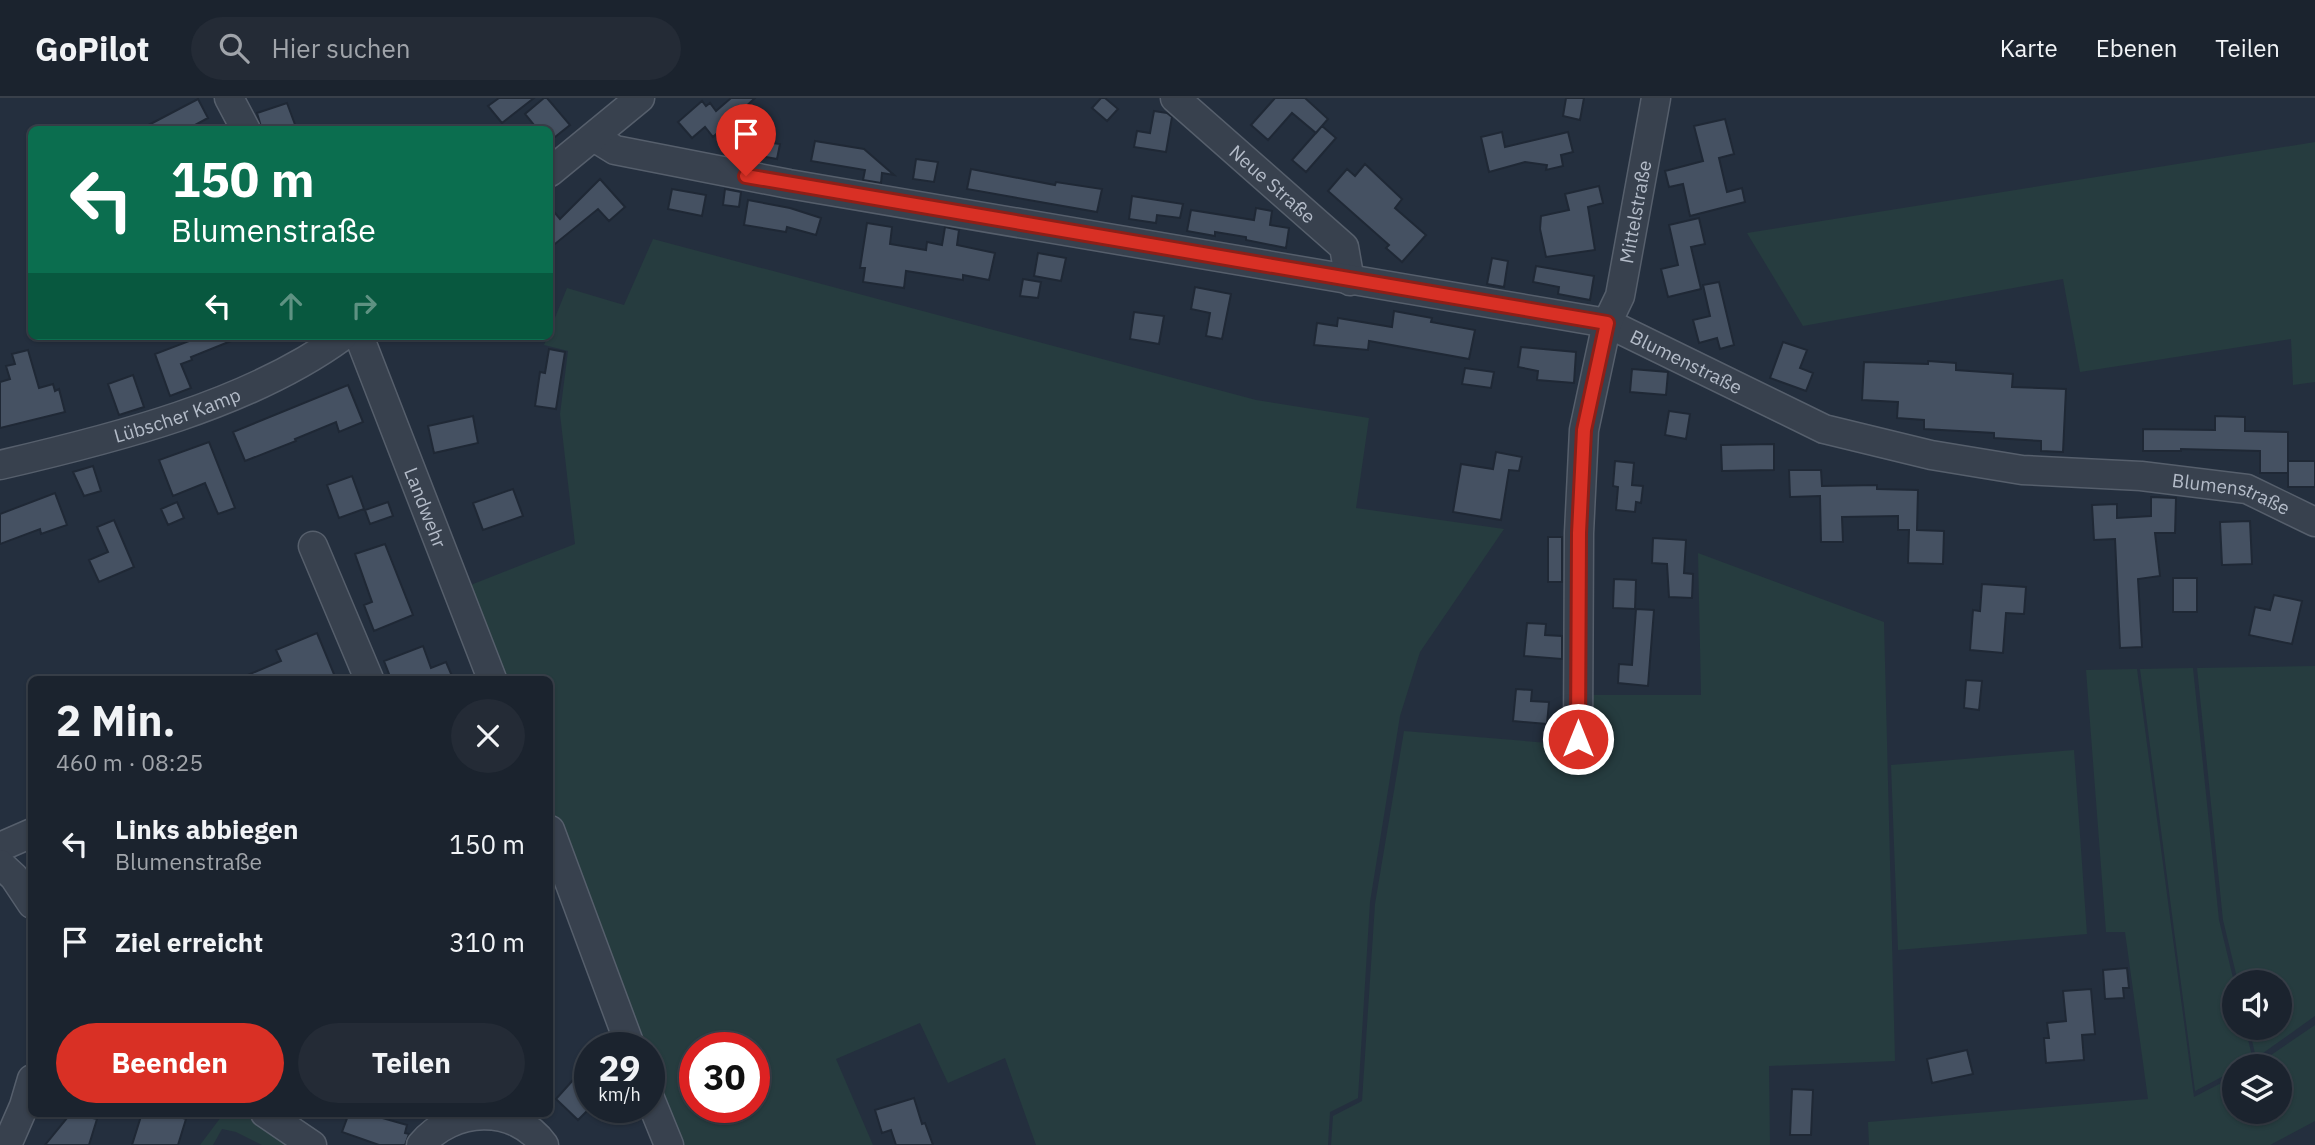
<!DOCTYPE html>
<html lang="de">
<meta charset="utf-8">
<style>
body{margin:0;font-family:"IBM Plex Sans",sans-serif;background:#242b36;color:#f1f3f6;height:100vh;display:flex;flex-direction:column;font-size:26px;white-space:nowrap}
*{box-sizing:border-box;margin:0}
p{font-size:23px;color:#a0a4aa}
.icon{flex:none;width:38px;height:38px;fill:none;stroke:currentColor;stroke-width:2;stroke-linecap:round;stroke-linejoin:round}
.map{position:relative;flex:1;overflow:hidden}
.details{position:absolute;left:28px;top:578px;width:525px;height:441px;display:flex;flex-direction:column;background:#1b232e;border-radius:10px;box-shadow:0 2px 5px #0004,0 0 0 2px #39404a}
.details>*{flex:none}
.guide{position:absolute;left:28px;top:28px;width:525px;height:214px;border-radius:10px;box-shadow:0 2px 5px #0004,0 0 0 2px #39404a;background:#0b6e4f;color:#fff;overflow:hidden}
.tools{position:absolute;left:2222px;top:872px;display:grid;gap:14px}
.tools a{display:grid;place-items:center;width:70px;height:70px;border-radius:50%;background:#1b232e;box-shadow:0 2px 5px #0004,0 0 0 2px #39404a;font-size:35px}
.speed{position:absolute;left:574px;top:934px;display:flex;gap:14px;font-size:35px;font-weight:700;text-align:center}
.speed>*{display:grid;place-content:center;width:91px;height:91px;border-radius:50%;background:#1b232e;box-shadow:0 2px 5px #0004,0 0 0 2px #39404a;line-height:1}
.speed small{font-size:18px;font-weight:400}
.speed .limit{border:10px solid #d22;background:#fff;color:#111}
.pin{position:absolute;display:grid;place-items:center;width:60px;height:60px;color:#fff;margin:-72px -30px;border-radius:50% 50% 50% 0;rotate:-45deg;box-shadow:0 0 7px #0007}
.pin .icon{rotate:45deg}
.me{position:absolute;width:77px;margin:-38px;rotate:0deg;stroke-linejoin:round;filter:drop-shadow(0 0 5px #0008)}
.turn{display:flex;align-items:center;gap:24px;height:147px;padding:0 28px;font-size:32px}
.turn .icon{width:91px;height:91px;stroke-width:2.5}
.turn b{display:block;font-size:49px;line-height:60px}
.lanes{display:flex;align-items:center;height:66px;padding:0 28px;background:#0003;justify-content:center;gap:35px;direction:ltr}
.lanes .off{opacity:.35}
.round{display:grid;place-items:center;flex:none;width:74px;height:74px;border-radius:37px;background:#242b36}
.overview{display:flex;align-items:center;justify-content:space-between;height:119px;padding:0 28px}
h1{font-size:42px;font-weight:800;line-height:52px}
.action{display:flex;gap:14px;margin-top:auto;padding:14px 28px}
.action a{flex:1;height:80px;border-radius:42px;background:#d93025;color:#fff;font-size:28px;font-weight:800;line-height:80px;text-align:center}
.action a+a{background:#242b36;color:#f1f3f6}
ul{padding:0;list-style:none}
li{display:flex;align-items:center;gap:21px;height:98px;padding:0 28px}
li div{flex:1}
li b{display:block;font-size:26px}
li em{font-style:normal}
header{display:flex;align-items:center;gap:42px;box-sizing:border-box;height:98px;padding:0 35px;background:#1b232e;border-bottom:2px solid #39404a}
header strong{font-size:33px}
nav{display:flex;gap:38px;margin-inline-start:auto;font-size:24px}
.search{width:490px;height:63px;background:#242b36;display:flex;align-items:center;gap:18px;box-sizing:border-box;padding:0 24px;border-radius:38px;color:#a0a4aa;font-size:26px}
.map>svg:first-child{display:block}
.green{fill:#263c3f;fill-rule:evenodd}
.building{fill:#455162;stroke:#1f2835;stroke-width:2}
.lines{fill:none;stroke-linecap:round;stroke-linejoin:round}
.minor-casing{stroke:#565f6c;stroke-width:31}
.minor{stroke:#38414e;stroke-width:28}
.route-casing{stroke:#8d1f18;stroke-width:18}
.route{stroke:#d93025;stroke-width:12}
.labels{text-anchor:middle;stroke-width:6;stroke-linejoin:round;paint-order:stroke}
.street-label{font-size:19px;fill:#b4bcc9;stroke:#1d2633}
</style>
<header>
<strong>GoPilot</strong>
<div class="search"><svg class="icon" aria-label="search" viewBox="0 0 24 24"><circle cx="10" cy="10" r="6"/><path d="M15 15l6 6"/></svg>Hier suchen</div>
<nav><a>Karte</a><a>Ebenen</a><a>Teilen</a></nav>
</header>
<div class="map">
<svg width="2315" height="1047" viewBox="0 0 2315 1047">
<rect width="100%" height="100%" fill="#242f3e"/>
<path class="green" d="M 2315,44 L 2315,284 L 2293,287 L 2291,241 L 2080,274 L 2063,181 L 1803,228 L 1747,135 Z
M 653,141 L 1256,302 L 1369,320 L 1356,410 L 1504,431 L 1420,554 L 1400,618 L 1370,804 L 1358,1000 L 1330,1014 L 1328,1047 L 1036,1047 L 1005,960 L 948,985 L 920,925 L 836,961 L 873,1047 L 675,1047 L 649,980 L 649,950 L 638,950 L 550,717 L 550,581 L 498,581 L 463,490 L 575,446 L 560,316 L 568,253 L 544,247 L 567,190 L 624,207 ZM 695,950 L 754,950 L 754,1010 L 695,1010 Z
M 1698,455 L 1884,524 L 1895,963 L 1769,968 L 1770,1047 L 1331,1047 L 1333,1018 L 1362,1003 L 1375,806 L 1404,633 L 1573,647 L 1581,597 L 1701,597 Z
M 2315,568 L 2315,918 L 2256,960 L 2249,929 L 2280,929 L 2280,884 L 2238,884 L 2223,822 L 2197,570 Z
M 2193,570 L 2219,822 L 2235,888 L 2235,929 L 2245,929 L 2253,962 L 2242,968 L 2235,968 L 2235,972 L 2195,993 L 2140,571 Z
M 2137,571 L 2194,999 L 2235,978 L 2235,1013 L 2280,1013 L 2280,968 L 2255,968 L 2315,927 L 2315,1023 L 2270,1047 L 1869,1047 L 1868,1024 L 2148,1001 L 2125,834 L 2106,834 L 2086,572 Z
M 2074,652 L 2087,836 L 1898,852 L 1891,667 Z
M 224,1015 C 250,1015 270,1033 290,1047 L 262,1047 L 236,1034 L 222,1031 L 213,1047 L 200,1047 Z"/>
<path class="building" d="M 499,0 L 534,0 L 502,25 L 488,8 Z
M 544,0 L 547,0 L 570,27 L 550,43 L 550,32 L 538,32 L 525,16 Z
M 731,0 L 755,0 L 713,39 L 705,29 L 692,40 L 678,24 L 702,3 L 706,8 L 710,5 L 716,13 Z
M 1101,0 L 1105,0 L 1118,11 L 1107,23 L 1092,10 Z
M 1275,0 L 1305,0 L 1328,21 L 1316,35 L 1292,15 L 1268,42 L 1251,27 Z
M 1566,0 L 1584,0 L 1580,22 L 1563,18 Z
M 198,1 L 208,20 L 186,32 L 139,32 Z
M 287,5 L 297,32 L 262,32 L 257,15 Z
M 1154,13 L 1167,15 L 1172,19 L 1166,54 L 1134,49 L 1137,33 L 1150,35 Z
M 1725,21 L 1734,56 L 1719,60 L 1727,94 L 1742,90 L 1745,104 L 1690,118 L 1683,86 L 1669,89 L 1665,73 L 1703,63 L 1694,28 Z
M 1322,28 L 1336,40 L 1306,74 L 1292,62 Z
M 736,31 L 767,36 L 765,44 L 780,46 L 777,61 L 732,53 Z
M 1502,34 L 1505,49 L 1568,34 L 1573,54 L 1561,57 L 1563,68 L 1546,72 L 1547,67 L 1525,64 L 1489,74 L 1481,39 Z
M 815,43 L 864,51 L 894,77 L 882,75 L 881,85 L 863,82 L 865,72 L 811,63 Z
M 916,61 L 938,64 L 934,84 L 913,81 Z
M 1365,66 L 1402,101 L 1395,110 L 1426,137 L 1402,164 L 1386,150 L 1389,147 L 1328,93 L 1347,71 L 1355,78 Z
M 971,71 L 1055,87 L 1056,84 L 1102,91 L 1097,114 L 967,91 Z
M 600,81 L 625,109 L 609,123 L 598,111 L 550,150 L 550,109 L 560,121 Z
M 1599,88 L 1603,105 L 1588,109 L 1595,152 L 1546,159 L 1540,131 L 1541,118 L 1569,112 L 1565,96 Z
M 672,91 L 706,97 L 702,118 L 668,111 Z
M 725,91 L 741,94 L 739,109 L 723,107 Z
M 1132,98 L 1183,106 L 1180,120 L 1157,117 L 1156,125 L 1129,121 Z
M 748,102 L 790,110 L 821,120 L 816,137 L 787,129 L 786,134 L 744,127 Z
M 1256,110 L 1272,113 L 1270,127 L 1289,130 L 1286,150 L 1246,142 L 1246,139 L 1215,134 L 1215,138 L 1187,133 L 1191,112 L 1254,122 Z
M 1699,120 L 1705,146 L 1691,149 L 1701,191 L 1668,199 L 1661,171 L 1678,167 L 1669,127 Z
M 867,125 L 892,129 L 890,146 L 926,152 L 927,144 L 942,147 L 945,129 L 959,132 L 957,147 L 995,155 L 989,182 L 963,177 L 963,182 L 906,173 L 904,190 L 863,184 L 865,170 L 860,170 Z
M 1038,155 L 1066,160 L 1061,183 L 1034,178 Z
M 1492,160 L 1508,163 L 1504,189 L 1487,186 Z
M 1536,168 L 1594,178 L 1590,202 L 1558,196 L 1559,189 L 1533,184 Z
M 1023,181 L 1041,184 L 1038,200 L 1020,198 Z
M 1719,184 L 1734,247 L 1720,251 L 1717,240 L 1699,245 L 1693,222 L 1710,218 L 1703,187 Z
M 1195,189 L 1231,196 L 1222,241 L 1206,238 L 1210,215 L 1191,211 Z
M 1394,213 L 1432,220 L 1431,224 L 1475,232 L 1469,261 L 1369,243 L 1368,252 L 1314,247 L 1317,225 L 1337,228 L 1338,220 L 1392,229 Z
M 1134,214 L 1164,218 L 1159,246 L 1130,241 Z
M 191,238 L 241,239 L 191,259 L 192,262 L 181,266 L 191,290 L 170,298 L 155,256 L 192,242 Z
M 1783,244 L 1807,252 L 1800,270 L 1813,275 L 1806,293 L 1770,280 Z
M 1521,249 L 1576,254 L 1574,285 L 1537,282 L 1538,273 L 1518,269 Z
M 549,251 L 565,254 L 556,311 L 535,308 L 540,274 L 545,275 Z
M 28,252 L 39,290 L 53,286 L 55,293 L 59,291 L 65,314 L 0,330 L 0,284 L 10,281 L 6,268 L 15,266 L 12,256 Z
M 1928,263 L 1956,265 L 1956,272 L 2013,276 L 2012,289 L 2066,291 L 2063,354 L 2041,353 L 2041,343 L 1994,340 L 1994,335 L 1924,331 L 1924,322 L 1897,320 L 1898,304 L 1862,302 L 1864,264 L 1928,266 Z
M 1465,270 L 1494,274 L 1491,290 L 1462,286 Z
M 1632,271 L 1668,274 L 1666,297 L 1630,294 Z
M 133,277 L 144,309 L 119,317 L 108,286 Z
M 348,287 L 363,324 L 339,334 L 336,324 L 295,341 L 296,343 L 245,363 L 233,334 Z
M 1669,313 L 1690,316 L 1686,341 L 1665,337 Z
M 473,318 L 478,345 L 434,355 L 428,328 Z
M 2215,318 L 2245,319 L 2245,333 L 2288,334 L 2288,375 L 2260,375 L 2260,353 L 2181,351 L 2181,353 L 2143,353 L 2143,331 L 2215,332 Z
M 209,344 L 235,410 L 218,416 L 205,385 L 173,398 L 159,362 Z
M 1774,346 L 1774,372 L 1722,373 L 1721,347 Z
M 1496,354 L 1522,359 L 1519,373 L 1509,372 L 1501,422 L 1453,414 L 1461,366 L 1493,371 Z
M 1615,363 L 1634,365 L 1632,387 L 1643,388 L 1641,405 L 1636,404 L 1635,414 L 1616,412 L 1618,389 L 1613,388 Z
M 2288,363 L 2315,363 L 2315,389 L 2288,389 Z
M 93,368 L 101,393 L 84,398 L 73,374 Z
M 1789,372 L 1821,372 L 1822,388 L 1877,387 L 1877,391 L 1918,392 L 1917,432 L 1944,433 L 1943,466 L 1908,465 L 1909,432 L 1898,432 L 1898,418 L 1842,419 L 1843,444 L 1821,444 L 1820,398 L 1790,399 Z
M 352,378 L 364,411 L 339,420 L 327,387 Z
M 513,391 L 523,418 L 483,432 L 473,405 Z
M 55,395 L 67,427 L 41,436 L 40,431 L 0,446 L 0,416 Z
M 2151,399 L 2176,400 L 2175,435 L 2155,435 L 2160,478 L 2138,481 L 2142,549 L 2120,550 L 2115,441 L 2094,442 L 2092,407 L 2117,406 L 2117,420 L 2151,418 Z
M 177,404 L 184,420 L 168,427 L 161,411 Z
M 388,404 L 393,418 L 370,426 L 365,412 Z
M 114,422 L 134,469 L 99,484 L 89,462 L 108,454 L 97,429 Z
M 2250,423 L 2252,466 L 2222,467 L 2220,424 Z
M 1548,439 L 1562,439 L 1562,484 L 1548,484 Z
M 1653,440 L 1686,442 L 1684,475 L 1693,476 L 1692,500 L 1669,499 L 1667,466 L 1652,465 Z
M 385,446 L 413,517 L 374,533 L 364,507 L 372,504 L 355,456 Z
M 2173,480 L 2197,480 L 2197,514 L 2173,514 Z
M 1614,481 L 1636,482 L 1635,511 L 1613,510 Z
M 1982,486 L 2026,489 L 2024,516 L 2006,515 L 2003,555 L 1970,552 L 1973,512 L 1980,513 Z
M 2274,497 L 2302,503 L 2292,546 L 2249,537 L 2255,509 L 2270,512 Z
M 1636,511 L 1654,512 L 1648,588 L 1618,585 L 1619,566 L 1632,567 Z
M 1527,525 L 1546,526 L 1545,537 L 1562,538 L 1562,561 L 1524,558 Z
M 317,535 L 336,581 L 238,581 L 281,563 L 276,552 Z
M 423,548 L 431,570 L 446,564 L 452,578 L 444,581 L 391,581 L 384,563 Z
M 1966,582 L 1982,583 L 1979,612 L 1964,610 Z
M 1516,591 L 1532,592 L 1531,603 L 1549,604 L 1547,626 L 1513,623 Z
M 2127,870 L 2129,890 L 2123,890 L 2124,900 L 2105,901 L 2103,872 Z
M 2091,891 L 2095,936 L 2082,937 L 2084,962 L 2046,965 L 2044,940 L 2049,940 L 2047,925 L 2066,923 L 2063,893 Z
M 1967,952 L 1973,976 L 1932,985 L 1927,961 Z
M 573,982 L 590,998 L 590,1010 L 578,1022 L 556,1001 Z
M 1792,991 L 1813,992 L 1811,1037 L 1790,1037 Z
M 914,1000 L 922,1026 L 925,1025 L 933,1047 L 896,1047 L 891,1032 L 882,1035 L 875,1012 Z
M 71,1015 L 97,1021 L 89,1047 L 45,1047 Z
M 142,1015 L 168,1015 L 186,1021 L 178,1047 L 132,1047 Z
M 349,1015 L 365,1015 L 407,1027 L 405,1035 L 409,1036 L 405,1047 L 379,1047 L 342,1034 Z"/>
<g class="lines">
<defs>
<g id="minor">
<path d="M 229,0 L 246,32"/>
<path id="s1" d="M 1175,0 L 1344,149 L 1350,183"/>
<path id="s2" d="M 594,39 L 615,52 L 789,86 L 1607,225 L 1824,331 L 1931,357 L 2022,372 L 2141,378 L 2247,391 L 2315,424"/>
<path d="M 550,74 L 640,0"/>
<path id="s3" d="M 359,238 L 492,581"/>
<path id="s4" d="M 0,367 C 112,341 249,307 343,238"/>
<path d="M 313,448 L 369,581"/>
<path id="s5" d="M 1578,641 L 1579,435 L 1584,332 L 1607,225 L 1620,198 L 1656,0"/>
<path d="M 550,732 L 631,950"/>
<path d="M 0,749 L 32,735"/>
<path d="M 0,766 L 14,779 L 32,806"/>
<path d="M 649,998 L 669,1047"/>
<path d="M 265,1015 L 312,1047"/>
<path d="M 7,1047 L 24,1008 L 32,981"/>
<path d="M 421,1047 C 452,1009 515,1006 544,1047"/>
</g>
</defs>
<use href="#minor" class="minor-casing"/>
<use href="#minor" class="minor"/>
</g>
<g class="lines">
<defs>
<path id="route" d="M 746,78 L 1607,225 L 1584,332 L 1579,435 L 1578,641"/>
</defs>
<use href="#route" class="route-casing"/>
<use href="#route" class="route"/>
</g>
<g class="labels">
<g class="street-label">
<text dy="7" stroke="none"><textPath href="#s1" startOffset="130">Neue Straße</textPath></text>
<text dy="7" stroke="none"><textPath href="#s5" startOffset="534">Mittelstraße</textPath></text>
<text dy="7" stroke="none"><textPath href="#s2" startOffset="1120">Blumenstraße</textPath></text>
<text dy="7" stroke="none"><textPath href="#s4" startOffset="184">Lübscher Kamp</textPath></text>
<text dy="7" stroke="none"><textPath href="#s2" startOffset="1687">Blumenstraße</textPath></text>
<text dy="7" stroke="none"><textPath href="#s3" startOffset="184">Landwehr</textPath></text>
</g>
</g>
</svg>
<div class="tools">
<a><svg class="icon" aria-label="sound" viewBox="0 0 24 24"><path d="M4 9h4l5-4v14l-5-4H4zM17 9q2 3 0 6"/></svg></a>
<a><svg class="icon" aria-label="layers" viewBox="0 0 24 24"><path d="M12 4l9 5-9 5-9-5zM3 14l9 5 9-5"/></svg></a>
</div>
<div class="speed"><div>29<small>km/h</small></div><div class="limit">30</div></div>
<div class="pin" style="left:746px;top:78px;background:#d93025"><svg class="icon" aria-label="arrive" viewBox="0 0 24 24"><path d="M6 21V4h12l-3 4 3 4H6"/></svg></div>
<svg class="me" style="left:1578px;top:641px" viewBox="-20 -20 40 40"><circle r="17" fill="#d93025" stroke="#fff" stroke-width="3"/><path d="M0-11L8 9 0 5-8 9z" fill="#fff"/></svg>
<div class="guide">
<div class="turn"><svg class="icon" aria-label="left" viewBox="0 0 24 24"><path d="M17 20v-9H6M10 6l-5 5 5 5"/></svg><div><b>150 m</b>Blumenstraße</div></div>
<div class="lanes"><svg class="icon" aria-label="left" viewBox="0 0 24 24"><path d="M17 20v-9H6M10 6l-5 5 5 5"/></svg><svg class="icon off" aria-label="ahead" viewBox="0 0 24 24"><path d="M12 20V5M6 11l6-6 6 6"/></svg><svg class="icon off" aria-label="right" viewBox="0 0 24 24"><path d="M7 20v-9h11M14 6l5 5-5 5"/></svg></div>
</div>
<section class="details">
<div class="overview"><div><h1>2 Min.</h1><p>460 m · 08:25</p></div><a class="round"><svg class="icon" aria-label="close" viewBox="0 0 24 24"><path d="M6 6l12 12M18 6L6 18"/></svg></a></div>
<ul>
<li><svg class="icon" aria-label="left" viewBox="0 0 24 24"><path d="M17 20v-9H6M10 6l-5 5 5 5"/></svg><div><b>Links abbiegen</b><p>Blumenstraße</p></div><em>150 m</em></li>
<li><svg class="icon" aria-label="arrive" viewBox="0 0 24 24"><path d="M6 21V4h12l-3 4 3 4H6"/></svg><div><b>Ziel erreicht</b></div><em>310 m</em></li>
</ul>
<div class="action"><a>Beenden</a><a>Teilen</a></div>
</section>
</div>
